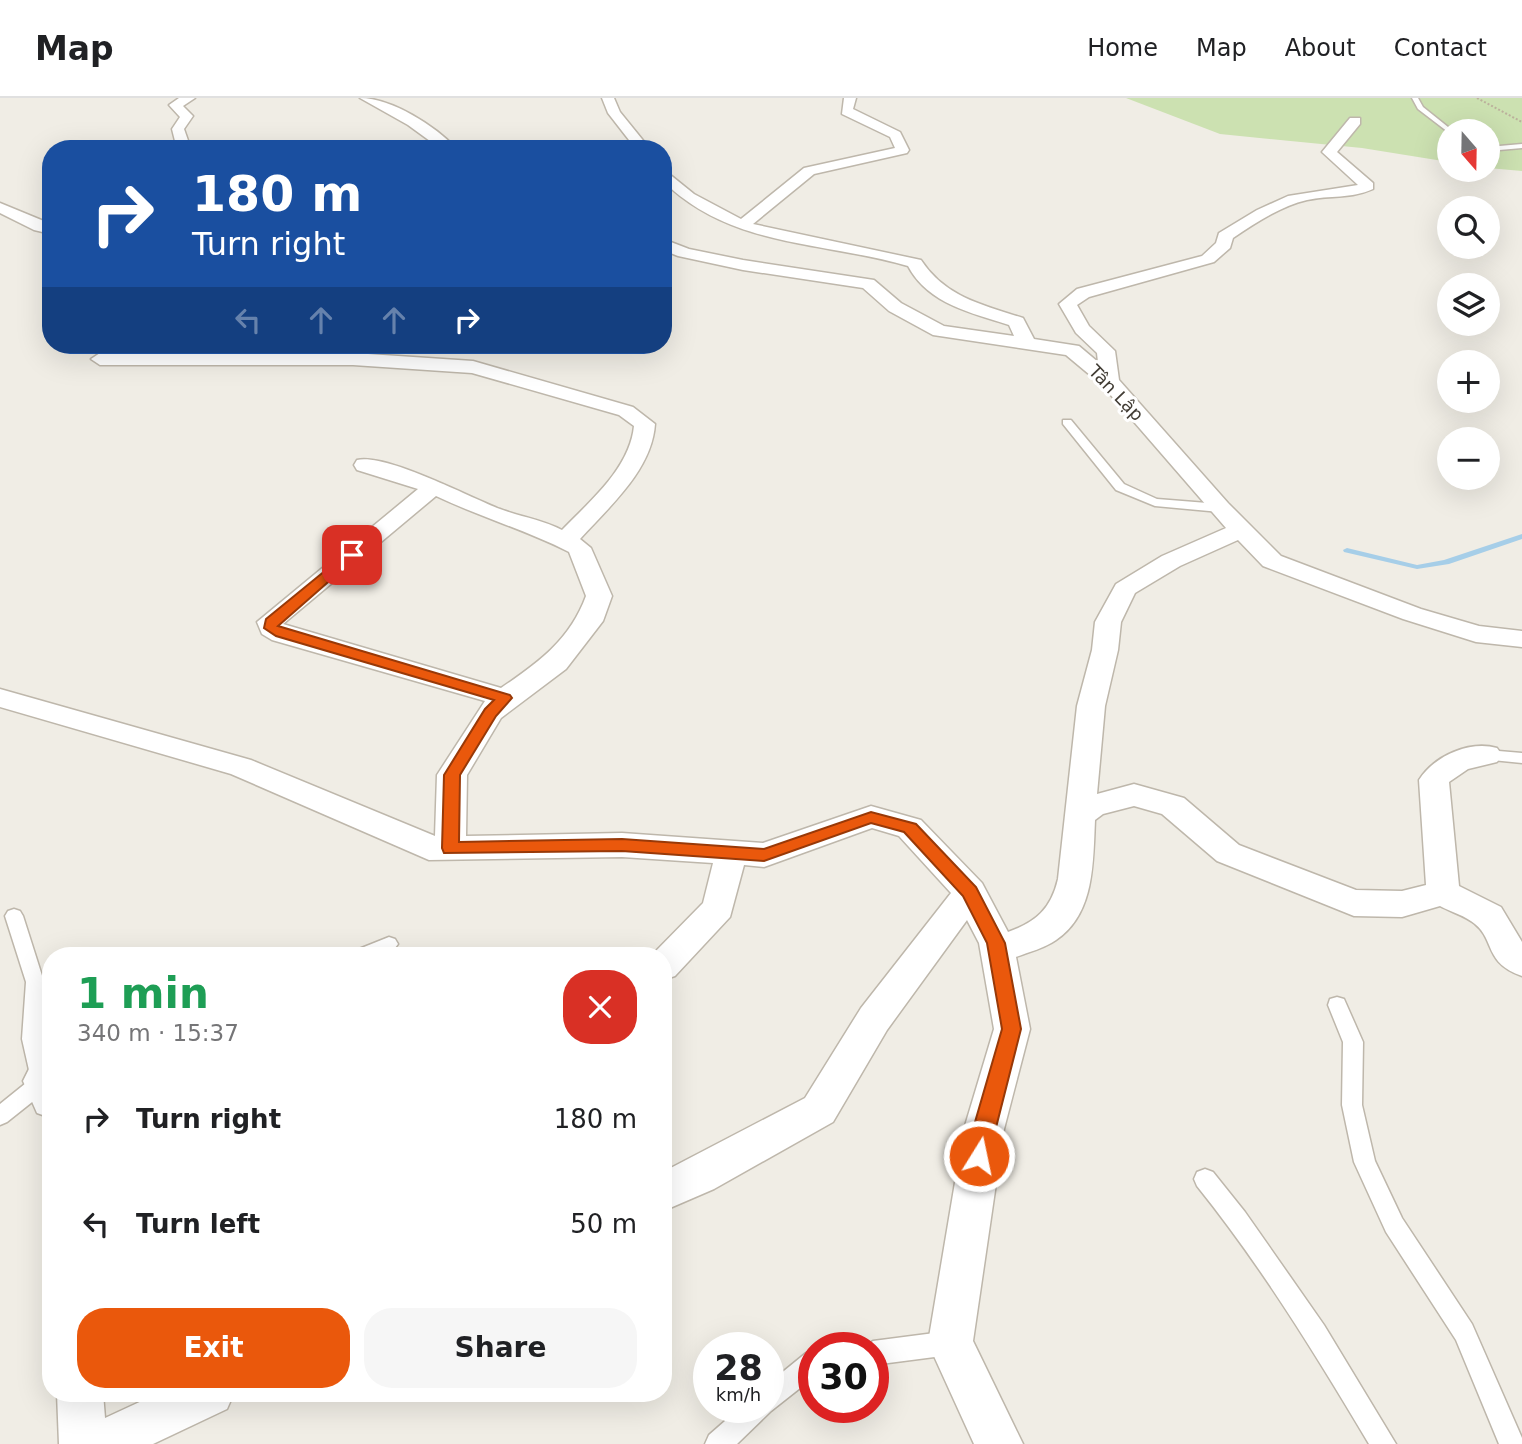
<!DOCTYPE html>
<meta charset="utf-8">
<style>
body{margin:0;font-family:"DejaVu Sans",sans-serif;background:#f6f6f6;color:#202124;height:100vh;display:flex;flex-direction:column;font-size:26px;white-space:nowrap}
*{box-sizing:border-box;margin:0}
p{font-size:23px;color:#757577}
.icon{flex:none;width:38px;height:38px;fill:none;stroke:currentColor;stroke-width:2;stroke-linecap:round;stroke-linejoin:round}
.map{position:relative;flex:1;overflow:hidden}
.side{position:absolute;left:42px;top:849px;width:630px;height:455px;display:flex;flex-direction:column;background:#fff;border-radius:28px;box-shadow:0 7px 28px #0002}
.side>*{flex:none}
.top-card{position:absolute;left:42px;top:42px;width:630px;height:214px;border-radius:28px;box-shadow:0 7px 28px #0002;background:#1a4fa0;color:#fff;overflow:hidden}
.needle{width:46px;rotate:160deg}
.fabs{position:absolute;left:1437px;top:21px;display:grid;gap:14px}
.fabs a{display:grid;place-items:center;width:63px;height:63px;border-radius:50%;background:#fff;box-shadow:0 7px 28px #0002;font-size:35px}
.speed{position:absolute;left:693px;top:1234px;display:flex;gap:14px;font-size:35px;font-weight:700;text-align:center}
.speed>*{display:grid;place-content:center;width:91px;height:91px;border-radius:50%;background:#fff;box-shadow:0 7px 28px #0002;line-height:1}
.speed small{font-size:18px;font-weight:400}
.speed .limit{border:10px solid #d22;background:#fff;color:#111}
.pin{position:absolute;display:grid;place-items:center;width:60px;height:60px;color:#fff;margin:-30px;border-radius:14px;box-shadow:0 4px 10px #0006}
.me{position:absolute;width:77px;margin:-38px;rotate:10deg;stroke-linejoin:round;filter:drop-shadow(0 0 5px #0008)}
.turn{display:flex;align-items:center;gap:24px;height:147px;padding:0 35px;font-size:32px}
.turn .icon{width:91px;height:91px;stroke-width:2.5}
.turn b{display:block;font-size:49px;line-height:60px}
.lanes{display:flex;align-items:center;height:66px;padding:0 35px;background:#0003;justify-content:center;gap:35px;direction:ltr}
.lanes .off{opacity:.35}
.round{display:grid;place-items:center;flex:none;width:74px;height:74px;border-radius:28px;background:#f6f6f6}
.headline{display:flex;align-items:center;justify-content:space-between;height:119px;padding:0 35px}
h1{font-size:42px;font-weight:700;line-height:52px;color:#1e9e55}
.button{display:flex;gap:14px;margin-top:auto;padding:14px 35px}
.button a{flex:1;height:80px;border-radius:28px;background:#ea580c;color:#fff;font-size:28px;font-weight:700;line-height:80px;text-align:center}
.button a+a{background:#f6f6f6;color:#202124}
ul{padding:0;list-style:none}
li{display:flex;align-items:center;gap:21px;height:105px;padding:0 35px}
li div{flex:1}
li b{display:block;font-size:26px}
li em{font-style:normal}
header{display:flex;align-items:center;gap:42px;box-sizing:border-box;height:98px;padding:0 35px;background:#fff;border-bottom:2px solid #e0e0e0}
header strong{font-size:33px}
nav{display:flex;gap:38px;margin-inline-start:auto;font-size:24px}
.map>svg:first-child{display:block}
.green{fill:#cce1b1}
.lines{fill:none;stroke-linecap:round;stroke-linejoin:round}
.stream{fill:#a6cee8;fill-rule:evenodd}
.lane-casing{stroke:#beb7ab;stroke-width:3}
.street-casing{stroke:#beb7ab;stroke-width:3}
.path{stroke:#bbb09b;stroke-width:2;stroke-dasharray:2 2;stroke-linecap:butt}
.lane{fill:#fff;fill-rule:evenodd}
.street{fill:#fff;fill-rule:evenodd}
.route{fill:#ea580c;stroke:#983908;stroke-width:2}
.labels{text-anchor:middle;stroke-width:6;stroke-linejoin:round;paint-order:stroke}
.far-street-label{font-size:18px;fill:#423d35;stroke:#fff}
</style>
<header>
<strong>Map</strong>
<nav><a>Home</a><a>Map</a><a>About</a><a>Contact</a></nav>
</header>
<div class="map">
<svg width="1522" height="1346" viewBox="0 0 1522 1346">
<rect width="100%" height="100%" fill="#f0ede5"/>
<path class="green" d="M 1126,0 L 1522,0 L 1522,73 L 1488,70 L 1488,33 L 1449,33 L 1449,64 L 1362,50 L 1220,36 Z"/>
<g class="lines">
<path class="stream" d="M 1522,436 L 1522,441 L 1449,466 L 1417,471 L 1344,454 L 1343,452 L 1347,450 L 1417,467 L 1444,462 Z"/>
<defs>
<path id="lane" d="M 1412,0 L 1418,0 L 1423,9 L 1453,33 L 1448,34 L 1418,11 Z
M 1522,46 L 1522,50 L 1488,53 L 1488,49 Z
M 1063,322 L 1071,322 L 1124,386 L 1157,401 L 1220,406 L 1226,410 L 1220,414 L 1155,408 L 1116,392 L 1063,326 Z
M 1487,652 L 1522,655 L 1522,665 L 1482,661 L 1479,657 Z
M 14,811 L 20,813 L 23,818 L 44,884 L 42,941 L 51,975 L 51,989 L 7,1024 L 0,1027 L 0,1006 L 31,981 L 22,941 L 26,884 L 5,818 L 8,813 Z
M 389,839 L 395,841 L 398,846 C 389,861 367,858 351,858 L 354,853 Z
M 1337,899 L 1344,901 L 1363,944 L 1362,1007 L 1375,1063 L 1402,1120 L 1472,1226 L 1522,1340 L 1522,1346 L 1499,1346 L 1456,1242 L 1386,1134 L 1354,1064 L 1342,1007 L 1343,944 L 1328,907 L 1330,901 Z
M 1205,1071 L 1213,1074 L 1245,1114 L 1324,1227 L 1396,1346 L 1369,1346 C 1316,1257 1262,1169 1197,1088 L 1194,1081 L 1197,1074 Z
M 950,1233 L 958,1237 L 962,1245 L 958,1253 L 950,1257 L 873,1267 L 873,1250 L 863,1250 L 873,1243 Z
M 814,1251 L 814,1279 L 771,1313 L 737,1346 L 705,1346 L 709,1337 L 741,1309 L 768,1309 L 768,1286 L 806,1255 Z"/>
<path id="street" d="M 179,0 L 195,0 L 183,8 L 193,18 L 184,31 L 191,51 L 177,51 L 172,31 L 180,19 L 169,7 Z
M 360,0 C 392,0 435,28 457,51 L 441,51 L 408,27 Z
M 602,0 L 614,0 L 620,14 L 650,51 L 636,51 L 608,15 Z
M 844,0 L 856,0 L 853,11 L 900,34 L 909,52 L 907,55 L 814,76 L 753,126 L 921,162 C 945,199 983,207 1023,220 L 1034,241 L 1079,248 L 1098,264 L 1097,255 L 1076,235 L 1059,206 L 1077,191 L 1202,158 L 1216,145 L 1219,135 L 1257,112 L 1288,98 L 1358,87 L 1322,54 L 1350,20 L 1360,20 L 1360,26 L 1337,54 L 1373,85 L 1373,91 C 1351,101 1330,97 1307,102 C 1281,108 1255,125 1233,140 L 1230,150 L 1214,164 L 1089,199 L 1077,207 L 1089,228 L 1115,253 L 1119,282 L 1228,405 L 1281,458 L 1421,511 L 1479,528 L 1522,533 L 1522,549 L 1476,544 L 1403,521 L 1263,468 L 1238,442 L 1180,468 L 1135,495 L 1121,524 L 1118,552 L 1105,608 L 1097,696 L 1134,686 L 1184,700 L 1239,747 L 1356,792 L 1402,793 L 1426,787 L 1419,682 C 1434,658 1470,642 1497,650 L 1502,657 L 1497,664 L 1468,671 L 1449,684 L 1459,788 L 1501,809 L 1522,844 L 1522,878 C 1484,865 1495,842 1475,826 C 1466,818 1451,814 1440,808 L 1402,819 L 1354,818 L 1217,763 L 1162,716 L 1134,708 L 1103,716 L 1095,722 C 1093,763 1095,816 1056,842 C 1045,850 1029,854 1016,859 L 1030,931 L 1004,1031 L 973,1243 L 1023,1346 L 974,1346 L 928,1245 L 964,1031 L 994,931 L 979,845 L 967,822 L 887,932 L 833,1024 L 714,1091 L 663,1113 L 663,1074 L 805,1000 L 861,910 L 951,795 L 899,738 L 872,730 L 764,769 L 744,767 L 730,819 L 675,878 L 663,882 L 663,858 L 651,858 L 703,805 L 713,765 L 622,759 L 429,762 L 231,676 L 0,609 L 0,591 L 251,662 L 435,738 L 437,677 L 485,603 L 272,542 L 262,536 L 257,524 L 418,391 L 357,372 L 354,367 L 357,362 C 386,355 471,400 500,411 C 521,419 543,422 562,432 C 590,403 630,370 634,328 L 619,317 L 472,275 L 353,267 L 100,267 L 91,261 L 100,255 L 353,255 L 473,263 L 633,309 L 655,326 C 652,372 609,409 580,441 L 591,450 L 612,498 L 603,523 L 566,571 L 501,620 L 467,677 L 466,738 L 622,735 L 763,745 L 871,708 L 921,722 L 982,785 L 1008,834 C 1036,824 1051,811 1058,781 L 1077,608 L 1092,552 L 1095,524 L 1116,486 L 1162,458 L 1226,430 L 1102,287 L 1066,257 L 933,237 L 889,213 L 863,190 L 743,172 L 678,158 L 663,152 L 663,141 L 689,151 L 743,162 L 874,182 L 901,205 L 944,228 L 1014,238 L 1009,227 C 972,215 928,206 908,168 C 822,143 731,150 663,83 L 663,71 L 694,96 L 741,121 L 804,70 L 895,50 L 890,39 L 842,16 ZM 436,398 C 480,419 526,432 569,454 L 586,498 C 570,542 538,565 501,590 L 283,526 Z
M 0,105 L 51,126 L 51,136 L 34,132 L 0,115 Z
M 42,967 L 51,970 L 51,1020 L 37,1015 L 23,983 L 29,971 Z
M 57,1295 L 103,1295 L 105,1320 L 159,1295 L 234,1295 L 227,1311 L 153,1346 L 59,1346 Z"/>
</defs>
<use href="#lane" class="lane-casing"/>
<use href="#street" class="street-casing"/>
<path class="path" d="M 1477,0 L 1522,24"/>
<use href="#lane" class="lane"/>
<use href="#street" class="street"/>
</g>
<path class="route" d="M 348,454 L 359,457 L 278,528 L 510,597 L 512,600 L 496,618 L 460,677 L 459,744 L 622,741 L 764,751 L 871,714 L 916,726 L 976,789 L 1005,845 L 1021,931 L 987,1065 L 979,1068 L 972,1065 L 969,1058 L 973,1031 L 1002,931 L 987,845 L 963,798 L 904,734 L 871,725 L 764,763 L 622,753 L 444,755 L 442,750 L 444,677 L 485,611 L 494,602 L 276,538 L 264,530 L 266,521 Z"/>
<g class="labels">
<g class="far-street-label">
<text transform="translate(1116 295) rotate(46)" y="6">Tân Lập</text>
</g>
</g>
</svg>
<div class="fabs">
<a><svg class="needle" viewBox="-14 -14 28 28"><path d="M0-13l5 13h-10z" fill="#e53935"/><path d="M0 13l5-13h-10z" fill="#757577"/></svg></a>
<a><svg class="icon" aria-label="search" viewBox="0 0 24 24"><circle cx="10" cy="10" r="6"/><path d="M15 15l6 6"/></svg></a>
<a><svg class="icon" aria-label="layers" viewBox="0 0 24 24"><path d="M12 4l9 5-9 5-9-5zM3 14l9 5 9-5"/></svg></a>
<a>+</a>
<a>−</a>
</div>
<div class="speed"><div>28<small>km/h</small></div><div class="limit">30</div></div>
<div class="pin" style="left:352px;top:457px;background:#d93025"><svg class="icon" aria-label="arrive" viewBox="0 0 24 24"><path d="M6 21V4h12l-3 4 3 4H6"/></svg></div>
<svg class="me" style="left:979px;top:1058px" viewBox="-20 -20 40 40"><circle r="17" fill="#ea580c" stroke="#fff" stroke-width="3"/><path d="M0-11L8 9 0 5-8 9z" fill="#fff"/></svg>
<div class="top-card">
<div class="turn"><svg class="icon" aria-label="right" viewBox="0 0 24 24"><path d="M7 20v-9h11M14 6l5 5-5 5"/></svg><div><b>180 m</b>Turn right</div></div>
<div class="lanes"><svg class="icon off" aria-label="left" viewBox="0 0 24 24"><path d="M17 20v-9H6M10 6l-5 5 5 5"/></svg><svg class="icon off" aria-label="ahead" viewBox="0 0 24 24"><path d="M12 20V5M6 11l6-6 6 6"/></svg><svg class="icon off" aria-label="ahead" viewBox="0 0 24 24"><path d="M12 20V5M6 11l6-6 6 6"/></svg><svg class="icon" aria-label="right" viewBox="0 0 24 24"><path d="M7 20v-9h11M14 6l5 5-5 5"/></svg></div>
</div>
<section class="side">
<div class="headline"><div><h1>1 min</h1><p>340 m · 15:37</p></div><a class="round" style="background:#d93025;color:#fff"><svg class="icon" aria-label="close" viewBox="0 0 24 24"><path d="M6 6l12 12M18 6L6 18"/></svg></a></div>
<ul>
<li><svg class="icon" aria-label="right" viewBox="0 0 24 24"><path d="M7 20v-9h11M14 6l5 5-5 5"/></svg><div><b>Turn right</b></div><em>180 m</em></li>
<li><svg class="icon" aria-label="left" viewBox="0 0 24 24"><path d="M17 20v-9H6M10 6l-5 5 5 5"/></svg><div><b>Turn left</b></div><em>50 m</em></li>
</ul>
<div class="button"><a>Exit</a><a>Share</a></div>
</section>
</div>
